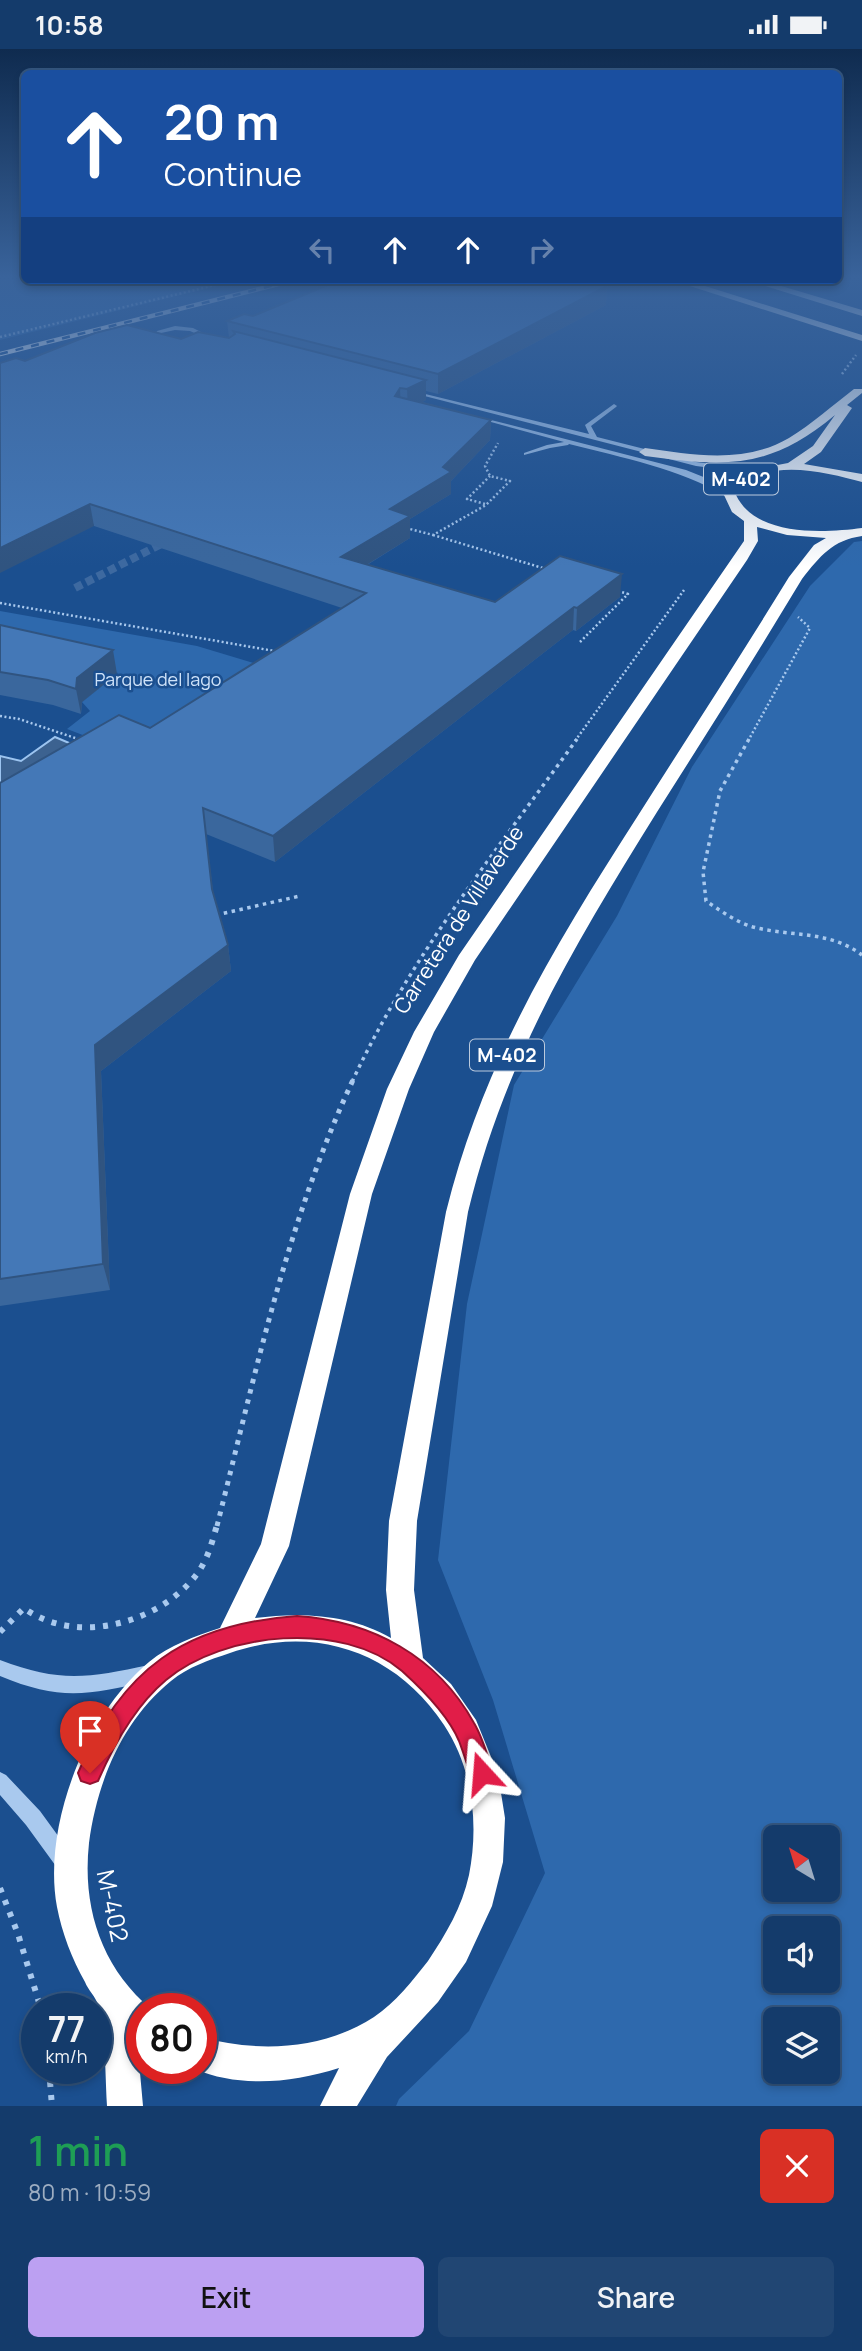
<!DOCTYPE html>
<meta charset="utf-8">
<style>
body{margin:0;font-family:Manrope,sans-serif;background:#214673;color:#f1f3f6;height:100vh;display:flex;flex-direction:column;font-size:26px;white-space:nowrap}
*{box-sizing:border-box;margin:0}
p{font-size:23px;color:#9dadc1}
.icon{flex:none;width:38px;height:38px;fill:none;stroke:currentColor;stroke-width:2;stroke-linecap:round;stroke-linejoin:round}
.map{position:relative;height:2057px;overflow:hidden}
.panel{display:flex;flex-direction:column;background:#143b6b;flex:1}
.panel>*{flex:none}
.guide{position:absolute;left:21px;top:21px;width:821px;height:214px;border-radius:10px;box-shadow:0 4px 10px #0003,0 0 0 2px #33557e;background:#1a4fa0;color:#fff;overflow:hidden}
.needle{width:46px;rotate:322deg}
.fabs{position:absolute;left:763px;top:1776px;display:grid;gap:14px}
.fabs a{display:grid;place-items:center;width:77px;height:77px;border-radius:10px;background:#143b6b;box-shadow:0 4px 10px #0003,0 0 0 2px #33557e;font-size:35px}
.speed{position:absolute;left:21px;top:1944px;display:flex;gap:14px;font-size:35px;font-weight:700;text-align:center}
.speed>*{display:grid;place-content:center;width:91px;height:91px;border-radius:50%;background:#143b6b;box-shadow:0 4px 10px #0003,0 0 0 2px #33557e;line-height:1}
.speed small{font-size:18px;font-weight:400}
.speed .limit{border:10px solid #d22;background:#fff;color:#111}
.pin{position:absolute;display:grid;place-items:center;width:60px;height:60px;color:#fff;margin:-72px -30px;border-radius:50% 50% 50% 0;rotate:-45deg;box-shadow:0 0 7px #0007}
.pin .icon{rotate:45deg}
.me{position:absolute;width:77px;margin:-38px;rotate:341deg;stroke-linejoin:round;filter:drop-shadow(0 0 5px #0008)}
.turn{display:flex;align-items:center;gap:24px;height:147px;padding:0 28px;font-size:32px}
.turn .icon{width:91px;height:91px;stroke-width:2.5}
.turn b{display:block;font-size:49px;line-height:60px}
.lanes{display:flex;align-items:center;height:66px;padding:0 28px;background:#0003;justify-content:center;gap:35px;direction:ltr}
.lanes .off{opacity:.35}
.round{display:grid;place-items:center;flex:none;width:74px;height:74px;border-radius:10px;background:#214673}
.head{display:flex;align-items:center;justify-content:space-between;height:119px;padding:0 28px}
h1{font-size:42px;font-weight:600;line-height:52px;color:#1e9e55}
.cta{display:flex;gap:14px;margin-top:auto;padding:14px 28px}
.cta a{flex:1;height:80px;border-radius:10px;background:#bca0f2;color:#111;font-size:28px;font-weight:600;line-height:80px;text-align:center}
.cta a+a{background:#214673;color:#f1f3f6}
.status{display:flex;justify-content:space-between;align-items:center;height:49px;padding:0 35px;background:#143b6b;direction:ltr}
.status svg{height:19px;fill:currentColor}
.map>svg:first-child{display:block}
.green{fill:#2e69ad;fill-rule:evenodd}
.water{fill:#3c6290;stroke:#9cc4f0;stroke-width:2}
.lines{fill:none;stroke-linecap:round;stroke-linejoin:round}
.minor-tunnel{stroke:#3d69a0;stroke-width:8;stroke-dasharray:8 4.5;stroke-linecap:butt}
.path-far3{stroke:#a9c9ee;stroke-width:2.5;stroke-dasharray:2 2.5;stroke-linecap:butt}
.path-far2{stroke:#a9c9ee;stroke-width:3.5;stroke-dasharray:3.5 4.5;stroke-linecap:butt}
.path-far1{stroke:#a9c9ee;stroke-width:5;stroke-dasharray:4.5 6;stroke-linecap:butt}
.path{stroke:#a9c9ee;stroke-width:6;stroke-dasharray:5 8;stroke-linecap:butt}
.minor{fill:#a9c9ee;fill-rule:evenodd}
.highway{fill:#fff;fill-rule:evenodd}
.rail-casing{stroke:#fff;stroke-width:4.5}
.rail{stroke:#1b4f8f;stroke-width:2.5;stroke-dasharray:8;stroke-linecap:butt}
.wall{fill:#3a679d}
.shaded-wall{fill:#305480}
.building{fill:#4478b7;stroke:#305480;stroke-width:2}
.route{fill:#e11d48;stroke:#92132f;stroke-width:2}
.labels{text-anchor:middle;stroke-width:5;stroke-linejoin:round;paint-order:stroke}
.far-park-label{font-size:18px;fill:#cfe3fa;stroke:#1b4f8f}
.shield{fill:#1b4f8f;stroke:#bbcadd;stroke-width:2}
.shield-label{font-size:19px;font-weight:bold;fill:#fff}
.street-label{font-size:21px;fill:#fff;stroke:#1b4f8f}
.near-street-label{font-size:24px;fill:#fff;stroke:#1b4f8f}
</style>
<div class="status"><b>10:58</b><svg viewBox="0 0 49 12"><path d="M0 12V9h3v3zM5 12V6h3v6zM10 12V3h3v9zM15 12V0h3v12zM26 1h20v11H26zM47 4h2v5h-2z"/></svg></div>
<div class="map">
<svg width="862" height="2057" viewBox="0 0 862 2057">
<rect width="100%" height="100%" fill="#1b4f8f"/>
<path class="green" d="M 0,230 L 24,231 L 241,231 L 0,291 Z
M 862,492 L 862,2057 L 396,2057 L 399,2050 L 469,1982 L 545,1824 L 493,1651 L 438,1511 L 467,1255 L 514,1036 L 617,867 L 692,718 L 810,537 L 854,493 ZM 775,1788 L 828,1788 L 828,1841 L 775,1841 ZM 775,1880 L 828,1880 L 828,1932 L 775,1932 ZM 775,1970 L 828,1970 L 828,2023 L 775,2023 Z
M 0,562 L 197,597 L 257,615 L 136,691 L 101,693 L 67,680 L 90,662 L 82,653 L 118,624 L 0,596 Z"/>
<path class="water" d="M 55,688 L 88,702 L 0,739 L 0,707 L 21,712 Z"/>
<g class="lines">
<path class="minor-tunnel" d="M 75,539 L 171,490"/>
<path class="path-far3" d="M 0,288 L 236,231
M 842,325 L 856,306
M 485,455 L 467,450 L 490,427
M 406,479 L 433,486 L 486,456 L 510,432 L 490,427 L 485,417 L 498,394
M 433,486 L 546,520
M 0,554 L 280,603
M 580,593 L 628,545 L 615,541
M 0,667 L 19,670 L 81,691
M 575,692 L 684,541
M 748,692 L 810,579 L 798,568"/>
<path class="path-far2" d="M 749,690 L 720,742 L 703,823 L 706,852 C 721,862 736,873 753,878 C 791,888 829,881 862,906
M 216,866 L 300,847
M 352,1033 C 410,908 497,801 577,690"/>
<path class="path-far1" d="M 217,1477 C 255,1327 287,1172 353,1031"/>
<path class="path" d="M 0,1583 L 24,1559 C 75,1597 159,1575 197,1525 C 208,1510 212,1493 217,1476
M 0,1839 L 18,1885 L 41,1960
M 49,2020 L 52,2057"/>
<path class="minor" d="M 175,277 L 193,279 L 205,285 L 203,289 L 177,297 L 153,290 L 157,282 ZM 175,281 L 190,282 L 199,286 L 177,293 L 159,289 L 161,284 Z
M 409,341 L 589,385 L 585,376 L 614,355 L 617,357 L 616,358 L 591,377 L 597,388 L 696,413 L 761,421 L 765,423 L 761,425 L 696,417 L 409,343 Z
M 491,371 L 686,421 L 711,431 L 734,446 L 727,448 C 679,419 623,409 569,395 L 568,396 L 550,399 L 524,406 L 524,404 L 547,396 L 564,393 L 491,373 Z
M 0,1611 C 60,1634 88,1629 149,1616 L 155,1618 L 158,1624 L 155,1630 L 149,1632 C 88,1646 60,1652 0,1627 Z
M 0,1723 L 6,1726 L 40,1762 L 72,1806 L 74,1813 L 72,1820 L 65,1822 L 58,1820 L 26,1776 L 0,1746 Z"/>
<path class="highway" d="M 671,231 L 686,231 L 862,286 L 862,292 Z
M 746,231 L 761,231 L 862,261 L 862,267 Z
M 854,340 L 862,340 L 862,344 L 847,356 L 852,359 L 821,403 L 804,415 L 862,425 L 862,433 C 825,423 760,406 736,446 C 756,488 823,484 862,479 L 862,487 C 833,491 820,507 802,530 C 755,608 706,686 657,763 C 575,895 505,1010 468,1163 L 417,1472 L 414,1541 L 423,1609 L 451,1635 L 476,1671 L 498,1725 L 505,1769 L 503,1813 L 492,1857 L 466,1913 L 438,1953 L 387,2008 L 357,2057 L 320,2057 L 339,2019 C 291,2034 241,2039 194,2020 L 201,2020 L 201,1988 C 258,2004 323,2001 374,1968 C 395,1954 413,1931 428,1912 C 446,1885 462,1858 469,1826 C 479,1775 473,1720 444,1676 C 395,1602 314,1575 230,1604 C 209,1611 188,1618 171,1632 C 122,1672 97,1733 89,1794 C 82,1858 101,1918 151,1960 L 142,1960 L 142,1992 L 137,1990 L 143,2057 L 107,2057 C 105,2024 106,1988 98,1956 C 96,1948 88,1941 85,1933 C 72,1910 62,1884 57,1858 C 42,1778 86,1665 149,1613 C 169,1596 196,1587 220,1579 L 261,1495 L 350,1145 L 387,1040 L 414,983 L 459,906 L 744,492 L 744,472 L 732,463 L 724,446 L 734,430 L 747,422 L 788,414 L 813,397 L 835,366 C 769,421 726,418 645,407 L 639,403 L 645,399 C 693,406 745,415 789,389 C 812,375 833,356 854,340 ZM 757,478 L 787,486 L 826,489 L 814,496 L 789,528 C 740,608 689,686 639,765 C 555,896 484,1011 446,1163 L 389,1472 L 386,1541 L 391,1589 C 350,1565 301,1563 255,1569 L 289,1497 L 372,1145 L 409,1040 L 434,983 L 475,911 L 747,511 L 758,492 Z"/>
<defs>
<path id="rail" d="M 0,305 L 295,231"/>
</defs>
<use href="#rail" class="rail-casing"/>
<use href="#rail" class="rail"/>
</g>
<path class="wall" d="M 607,237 L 606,256 L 438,345 L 426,342 L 426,351 L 422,353 L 491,371 L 490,391 L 451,432 L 451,445 L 410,470 L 410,489 L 367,516 L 495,553 L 620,548 L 576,582 L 573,581 L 275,813 L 206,785 L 213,843 L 228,896 L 231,922 L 101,1022 L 110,1241 L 0,1257 L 0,734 L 150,679 L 342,559 L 94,477 L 25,312 L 181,290 L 229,289 L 227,272 L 253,267 Z
M 0,576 L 117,625 L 82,653 L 81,665 L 53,656 L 0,646 Z"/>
<path class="shaded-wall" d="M 607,237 L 606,256 L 438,345 L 438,325 Z
M 426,331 L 426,351 L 408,361 L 407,340 Z
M 400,339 L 401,360 L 395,347 Z
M 491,371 L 490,391 L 451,432 L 451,445 L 410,470 L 410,489 L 342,531 L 341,508 L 390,460 L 443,418 Z
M 90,455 L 94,477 L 0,524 L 0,499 Z
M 622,525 L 620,548 L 576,582 L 577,559 Z
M 574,558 L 573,581 L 275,813 L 273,787 Z
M 113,601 L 117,625 L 82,653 L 81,665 L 76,640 L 77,629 Z
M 228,896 L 231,922 L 101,1022 L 110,1241 L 103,1215 L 95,996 Z"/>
<path class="building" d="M 340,231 L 577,231 L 607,237 L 438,325 L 227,272 L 244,265 L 253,267 Z
M 127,276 L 181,290 L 198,283 L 229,289 L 235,285 L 233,282 L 426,331 L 407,340 L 400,339 L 395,347 L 491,371 L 443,418 L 451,423 L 390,460 L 410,467 L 341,508 L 495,553 L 560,507 L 622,525 L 577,559 L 574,558 L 273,787 L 203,759 L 212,840 L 228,896 L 95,996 L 103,1215 L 0,1230 L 0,734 L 119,666 L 150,679 L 366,544 L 90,455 L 0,499 L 0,314 L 16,309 L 25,312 L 95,284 Z
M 0,576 L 113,601 L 77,629 L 76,640 L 48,631 L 0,623 Z"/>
<linearGradient id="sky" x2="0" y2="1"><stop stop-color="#0f2b4f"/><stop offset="0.44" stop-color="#39639b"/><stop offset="1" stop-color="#39639b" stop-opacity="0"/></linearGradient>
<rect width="862" height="518" fill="url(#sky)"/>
<path class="route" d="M 297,1567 C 372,1572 437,1607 474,1674 C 483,1689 488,1708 493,1724 L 490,1733 L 482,1736 L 473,1733 C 468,1719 464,1705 459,1692 C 448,1666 423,1641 402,1622 C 342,1571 224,1583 166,1631 C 135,1657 114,1695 98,1732 L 90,1735 L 81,1732 L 78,1724 C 121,1620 185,1575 297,1567 Z"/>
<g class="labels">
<g class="far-park-label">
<text x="158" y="637">Parque del lago</text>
</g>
<g class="shield">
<rect x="704" y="414.5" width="74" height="31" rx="5"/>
<rect x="470" y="990.5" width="74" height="31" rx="5"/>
</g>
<g class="shield-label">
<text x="741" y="437">M-402</text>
<text x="507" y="1013">M-402</text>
</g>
<g class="street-label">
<text transform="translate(459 871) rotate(-57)" y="7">Carretera de Villaverde</text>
</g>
<g class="near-street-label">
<text transform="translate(112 1857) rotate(78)" y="8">M-402</text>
</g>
</g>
</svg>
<div class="fabs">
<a><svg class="needle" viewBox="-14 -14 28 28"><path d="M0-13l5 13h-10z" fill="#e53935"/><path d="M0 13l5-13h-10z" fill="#9dadc1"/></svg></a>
<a><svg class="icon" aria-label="sound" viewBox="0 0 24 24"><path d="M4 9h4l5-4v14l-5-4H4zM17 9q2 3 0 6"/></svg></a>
<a><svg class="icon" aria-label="layers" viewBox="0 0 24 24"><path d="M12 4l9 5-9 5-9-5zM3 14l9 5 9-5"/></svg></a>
</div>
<div class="speed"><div>77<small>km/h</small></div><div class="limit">80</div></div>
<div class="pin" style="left:90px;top:1724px;background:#d93025"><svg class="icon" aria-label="arrive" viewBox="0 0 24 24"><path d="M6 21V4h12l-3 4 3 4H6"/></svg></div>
<svg class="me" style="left:482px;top:1724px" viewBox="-20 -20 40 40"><path d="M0-17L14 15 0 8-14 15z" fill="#e11d48" stroke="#fff" stroke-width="4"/></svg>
<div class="guide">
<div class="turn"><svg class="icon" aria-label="ahead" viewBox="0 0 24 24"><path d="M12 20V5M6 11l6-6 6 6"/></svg><div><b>20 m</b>Continue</div></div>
<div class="lanes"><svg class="icon off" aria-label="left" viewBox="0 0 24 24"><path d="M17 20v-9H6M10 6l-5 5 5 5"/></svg><svg class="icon" aria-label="ahead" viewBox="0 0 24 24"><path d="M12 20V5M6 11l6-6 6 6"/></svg><svg class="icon" aria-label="ahead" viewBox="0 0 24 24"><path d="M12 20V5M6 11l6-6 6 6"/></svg><svg class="icon off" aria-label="right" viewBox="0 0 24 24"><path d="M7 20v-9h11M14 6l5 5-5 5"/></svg></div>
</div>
</div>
<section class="panel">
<div class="head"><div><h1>1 min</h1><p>80 m · 10:59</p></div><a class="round" style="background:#d93025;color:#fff"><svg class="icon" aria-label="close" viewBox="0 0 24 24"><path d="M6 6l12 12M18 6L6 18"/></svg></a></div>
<div class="cta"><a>Exit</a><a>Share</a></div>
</section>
